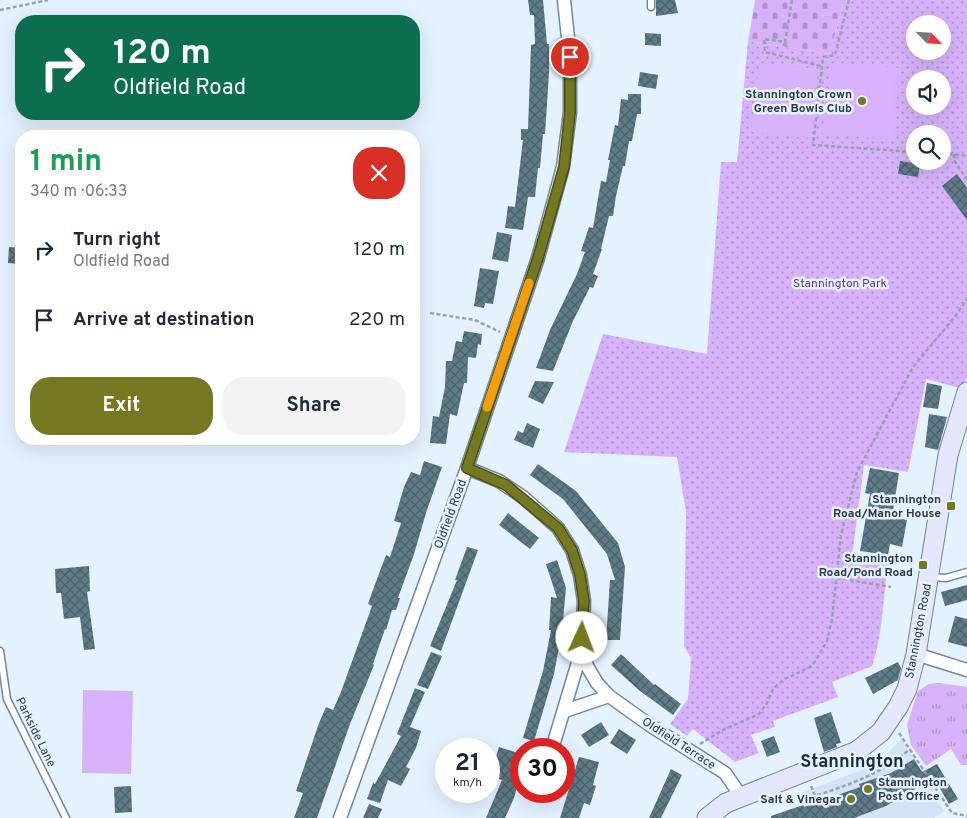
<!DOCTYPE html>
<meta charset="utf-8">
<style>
body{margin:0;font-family:Overpass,sans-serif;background:#f2f2f3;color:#1f2937;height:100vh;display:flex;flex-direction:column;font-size:19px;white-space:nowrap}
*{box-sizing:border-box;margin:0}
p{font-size:16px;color:#747a83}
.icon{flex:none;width:28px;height:28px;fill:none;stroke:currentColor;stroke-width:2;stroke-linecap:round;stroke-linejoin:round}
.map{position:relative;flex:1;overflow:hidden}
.side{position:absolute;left:15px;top:130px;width:405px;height:315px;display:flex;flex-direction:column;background:#fff;border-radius:20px;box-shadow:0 5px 20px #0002}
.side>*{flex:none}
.guide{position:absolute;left:15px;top:15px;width:405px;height:105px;border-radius:20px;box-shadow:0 5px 20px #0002;background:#0b6e4f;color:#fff;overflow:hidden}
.needle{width:32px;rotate:115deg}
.buttons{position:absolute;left:906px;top:15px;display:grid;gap:10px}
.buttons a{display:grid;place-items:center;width:45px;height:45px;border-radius:50%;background:#fff;box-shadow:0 5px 20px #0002;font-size:25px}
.speed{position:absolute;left:435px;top:738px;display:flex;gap:10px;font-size:25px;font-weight:700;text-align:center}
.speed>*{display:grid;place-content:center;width:65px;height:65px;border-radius:50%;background:#fff;box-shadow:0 5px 20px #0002;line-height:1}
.speed small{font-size:12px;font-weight:400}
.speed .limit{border:8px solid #d22;background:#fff;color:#111}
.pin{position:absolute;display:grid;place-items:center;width:42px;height:42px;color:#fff;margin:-21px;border:2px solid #fff;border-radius:50%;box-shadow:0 1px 5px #0007}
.me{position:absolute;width:55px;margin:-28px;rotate:2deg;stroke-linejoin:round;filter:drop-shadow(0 0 4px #0008)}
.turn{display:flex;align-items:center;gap:18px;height:105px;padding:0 15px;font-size:22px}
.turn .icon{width:65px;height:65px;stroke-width:2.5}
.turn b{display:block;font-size:35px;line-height:42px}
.round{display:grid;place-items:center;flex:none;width:52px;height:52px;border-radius:20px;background:#f2f2f3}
.headline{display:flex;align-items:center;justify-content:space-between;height:85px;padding:0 15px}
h1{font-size:30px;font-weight:700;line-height:38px;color:#1e9e55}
.action{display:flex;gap:10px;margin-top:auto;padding:10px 15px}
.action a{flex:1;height:58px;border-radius:20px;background:#747820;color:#fff;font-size:20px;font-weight:700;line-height:58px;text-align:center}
.action a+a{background:#f2f2f3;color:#1f2937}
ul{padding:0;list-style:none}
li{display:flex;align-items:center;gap:15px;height:70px;padding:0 15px}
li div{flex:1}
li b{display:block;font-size:19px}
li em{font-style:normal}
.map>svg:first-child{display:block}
.built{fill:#d3e2f4}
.grass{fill:url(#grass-tufts)}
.cemetery{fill:url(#cemetery-stones)}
.park{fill:url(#park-dots);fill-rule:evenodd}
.pitch{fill:#d7b2fb}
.building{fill:url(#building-cross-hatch)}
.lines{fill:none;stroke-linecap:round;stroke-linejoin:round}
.lane-casing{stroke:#74869b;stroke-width:9}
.street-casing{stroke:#74869b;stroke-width:15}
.secondary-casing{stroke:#74869b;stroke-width:21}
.path{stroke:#97a2ae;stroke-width:2.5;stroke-dasharray:4 2.5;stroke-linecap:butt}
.lane{stroke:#fff;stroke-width:6}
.street{stroke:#fff;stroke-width:12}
.secondary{stroke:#e4e6fa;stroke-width:19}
.route-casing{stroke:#4b4e15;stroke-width:12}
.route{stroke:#747820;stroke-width:9}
.slow{stroke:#f59e0b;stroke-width:9}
.poi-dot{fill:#747820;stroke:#e4f1ff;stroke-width:2}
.labels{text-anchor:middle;stroke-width:5;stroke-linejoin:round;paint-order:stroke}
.poi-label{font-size:12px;font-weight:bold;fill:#303841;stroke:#e4f1ff;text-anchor:end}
.park-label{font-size:12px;fill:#65358a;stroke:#e4f1ff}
.street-label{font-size:12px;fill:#303841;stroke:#e4f1ff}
.district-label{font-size:18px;font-weight:bold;fill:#1c2c3d;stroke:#e4f1ff}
</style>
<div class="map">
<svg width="967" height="818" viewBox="0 0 967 818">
<defs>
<pattern id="grass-tufts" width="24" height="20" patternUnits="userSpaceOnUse" patternTransform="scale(1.25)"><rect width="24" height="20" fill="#d7b2fb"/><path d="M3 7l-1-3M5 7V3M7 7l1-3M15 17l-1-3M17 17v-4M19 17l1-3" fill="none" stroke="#af92cd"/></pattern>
<pattern id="cemetery-stones" width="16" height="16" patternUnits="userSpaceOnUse" patternTransform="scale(1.25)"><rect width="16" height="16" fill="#d7b2fb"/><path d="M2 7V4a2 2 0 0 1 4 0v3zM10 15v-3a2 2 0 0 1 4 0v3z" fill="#af92cd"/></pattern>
<pattern id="park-dots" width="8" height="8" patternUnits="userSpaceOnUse" patternTransform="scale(1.25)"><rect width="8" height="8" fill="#d7b2fb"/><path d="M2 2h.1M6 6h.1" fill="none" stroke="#af92cd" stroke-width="1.8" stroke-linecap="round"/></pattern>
<pattern id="building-cross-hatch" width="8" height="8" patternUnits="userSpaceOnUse" patternTransform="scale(1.25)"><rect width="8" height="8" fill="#5e7c87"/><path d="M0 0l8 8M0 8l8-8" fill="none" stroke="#4a616a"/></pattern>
</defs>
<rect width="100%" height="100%" fill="#e4f1ff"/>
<path class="built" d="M 901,739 L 931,785 L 944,812 L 934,818 L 810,818 L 803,792 L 878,764 Z"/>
<path class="grass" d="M 940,683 L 967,687 L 967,765 L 961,765 L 951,749 L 926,766 L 911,745 L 907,725 L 918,691 L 929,684 Z"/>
<path class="cemetery" d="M 755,0 L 844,0 L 830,54 L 748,41 Z"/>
<path class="park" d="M 844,0 L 967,0 L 967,378 L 960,388 L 926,379 L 908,472 L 864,465 L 852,556 L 874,557 L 889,562 C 882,596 884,633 872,666 L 832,682 L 838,697 L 773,721 L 775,727 L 751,735 L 759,753 L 735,762 L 693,729 L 687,736 L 670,724 L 688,699 L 691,658 L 684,646 L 686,512 L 677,457 L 564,452 L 603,334 L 707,354 L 721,162 L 737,162 L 748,41 L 830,54 ZM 915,24 L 942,24 L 942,51 L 915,51 ZM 915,79 L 942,79 L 942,106 L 915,106 ZM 915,134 L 942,134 L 942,161 L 915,161 Z"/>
<path class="pitch" d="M 759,63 L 818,69 L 811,138 L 751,132 Z
M 832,63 L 900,68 L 893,140 L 822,133 Z
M 83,690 L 133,691 L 131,774 L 82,773 Z"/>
<path class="building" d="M 528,0 L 543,0 L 547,44 L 549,44 L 549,73 L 545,134 L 543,134 L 540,168 L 538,168 L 535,197 L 528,197 L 523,230 L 505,228 L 508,206 L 515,207 L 523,140 L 521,140 L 521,129 L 528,129 L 531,45 L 535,44 L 534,15 L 530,15 Z
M 656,0 L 675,0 L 678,13 L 656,16 Z
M 645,33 L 661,34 L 661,46 L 645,45 Z
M 640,72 L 658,75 L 656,89 L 638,86 Z
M 628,94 L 641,94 L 641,114 L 637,114 L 632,141 L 629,141 L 625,166 L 623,166 L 616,196 L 613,216 L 609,216 L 601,249 L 602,249 L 593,274 L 598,276 L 593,288 L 590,287 L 573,321 L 553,371 L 536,368 L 550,330 L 577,274 L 585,252 L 581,251 L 589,227 L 593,228 L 601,181 L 606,182 L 610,160 L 608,160 L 615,125 L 618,126 L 621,99 L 628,100 Z
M 900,161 L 920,164 L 918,177 L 898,174 Z
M 957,174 L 967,188 L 967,220 L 942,186 Z
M 497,232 L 512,235 L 508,262 L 492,259 Z
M 9,247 L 21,248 L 21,264 L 8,263 Z
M 480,268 L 499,271 L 493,304 L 485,303 L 484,308 L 474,306 Z
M 464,331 L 482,334 L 481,345 L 478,344 L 476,358 L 468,357 L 467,383 L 464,383 L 457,416 L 450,414 L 446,444 L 430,443 L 433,416 L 439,417 L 445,387 L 446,361 L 452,361 L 456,341 L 462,342 Z
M 535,381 L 554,382 L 543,404 L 528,397 Z
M 927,383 L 942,386 L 938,409 L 923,407 Z
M 929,414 L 947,417 L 938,450 L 925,447 Z
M 527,423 L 540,429 L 533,448 L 514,440 L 518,431 L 523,433 Z
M 424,461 L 442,467 L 426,513 L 414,554 L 398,598 L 400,598 L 396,610 L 392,610 L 386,630 L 385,629 L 373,664 L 374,665 L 350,724 L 317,818 L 294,818 L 303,793 L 296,791 L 319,723 L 326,707 L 333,710 L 341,692 L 372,606 L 368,604 L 374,587 L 386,555 L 390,557 L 401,523 L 394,521 L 404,487 L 411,472 L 420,475 Z
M 538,464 L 576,491 L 618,543 L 625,567 L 620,640 L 606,640 L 610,580 L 615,580 L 607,554 L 563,499 L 530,475 Z
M 870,468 L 899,473 L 892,517 L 907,520 L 902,547 L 890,544 L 888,555 L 860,551 L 870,494 L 865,493 Z
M 508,513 L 539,538 L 530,549 L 499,525 Z
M 467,547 L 478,550 L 441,651 L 430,646 L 457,580 L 455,580 Z
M 557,560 L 566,588 L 562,631 L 554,674 L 534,741 L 523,738 L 543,671 L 551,630 L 549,630 L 551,597 L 557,598 L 546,564 Z
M 89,566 L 90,591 L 87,592 L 95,649 L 84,650 L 80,617 L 64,619 L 61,593 L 56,593 L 55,569 Z
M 967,585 L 967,600 L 945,606 L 941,592 Z
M 955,616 L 967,619 L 967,647 L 948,642 Z
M 431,652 L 442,656 L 428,689 L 417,685 Z
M 621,654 L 654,685 L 655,684 L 681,704 L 673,715 L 640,691 L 611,665 Z
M 898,662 L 901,668 L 898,680 L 873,694 L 865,678 Z
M 415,688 L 425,692 L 410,727 L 421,731 L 416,748 L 406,767 L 410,769 L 401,786 L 388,780 L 380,803 L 367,799 L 373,783 L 375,784 L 401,736 L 397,734 Z
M 831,712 L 841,743 L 836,744 L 837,747 L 824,752 L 814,718 Z
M 601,722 L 609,735 L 589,747 L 581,735 Z
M 619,729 L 636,740 L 627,754 L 610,743 Z
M 774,736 L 780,752 L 767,757 L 761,741 Z
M 499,747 L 521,754 L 521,772 L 514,798 L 505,818 L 486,818 L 502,780 L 490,776 Z
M 579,757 L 599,762 L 593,785 L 596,786 L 590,805 L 584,803 L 579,818 L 560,818 Z
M 914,759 L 922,772 L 937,764 L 958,799 L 949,804 L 934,778 L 886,806 L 854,818 L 771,818 L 771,816 L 803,805 L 804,807 L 860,787 L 859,784 L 891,773 Z
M 671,769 L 682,775 L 661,818 L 649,818 Z
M 131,786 L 132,812 L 115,813 L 114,787 Z
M 369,804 L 382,809 L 378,818 L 363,818 Z"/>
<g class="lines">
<defs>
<path id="lane" d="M 651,0 L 651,7
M 930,577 L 946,578 L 967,572
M 0,651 L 7,699 L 66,818"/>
<path id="street" d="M 467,468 L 499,481 L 523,497 L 558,528 L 572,550 L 580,575 L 584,601 L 582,649 L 587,666 L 597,683 L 609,696 L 651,726 L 725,773 L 741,796
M 916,654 L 967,670
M 565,711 L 609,696
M 552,749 L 582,649
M 340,818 L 467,468 L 538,258 L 563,167 L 570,112 L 570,57 L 564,0"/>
<path id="secondary" d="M 707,818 L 726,803 L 857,751 L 881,732 L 898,707 L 907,689 L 916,654 L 948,455 L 967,392"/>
</defs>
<use href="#lane" class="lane-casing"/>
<use href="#street" class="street-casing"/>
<use href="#secondary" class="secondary-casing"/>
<path class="path" d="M 792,0 L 785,42 L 764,39 L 765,52 L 821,66
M 849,0 L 835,55 L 823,57 L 813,145 L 915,152
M 0,10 L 48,0
M 942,153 L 967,156
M 954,154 L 954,160 L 967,180
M 430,313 L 475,320 L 500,332
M 837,578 L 891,587
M 899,733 L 952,813 L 967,816
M 700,744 L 723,730 L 759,714 L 767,703 L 773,689 L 783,680 L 812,666 L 819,655 L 827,641 L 832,619 L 841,535 L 857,472 L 913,367 L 957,314 L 967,299
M 811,786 L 815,796 C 851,784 881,774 910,749"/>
<use href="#lane" class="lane"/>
<use href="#street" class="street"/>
<use href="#secondary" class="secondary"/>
</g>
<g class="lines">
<defs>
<path id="route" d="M 570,57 L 570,112 L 564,167 L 538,258 L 467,468 L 506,485 L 558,528 L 572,550 L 580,575 L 584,601 L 582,638"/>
</defs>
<use href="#route" class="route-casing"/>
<use href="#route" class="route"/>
<path class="slow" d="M 487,407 L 529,283"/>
</g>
<g class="poi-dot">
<circle cx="862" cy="101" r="5"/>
<rect x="946" y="501" width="10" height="10" rx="2.5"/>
<rect x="918" y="560" width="10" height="10" rx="2.5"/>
<circle cx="868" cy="789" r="5"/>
<circle cx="851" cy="799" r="5"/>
</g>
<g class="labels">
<g class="poi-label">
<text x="852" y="98">Stannington Crown<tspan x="852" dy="14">Green Bowls Club</tspan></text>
<text x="941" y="503">Stannington<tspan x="941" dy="14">Road/Manor House</tspan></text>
<text x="913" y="562">Stannington<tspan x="913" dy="14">Road/Pond Road</tspan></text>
<text x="878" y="786" text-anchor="start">Stannington<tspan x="878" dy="14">Post Office</tspan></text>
<text x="841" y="803">Salt &amp; Vinegar</text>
</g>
<g class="park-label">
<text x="840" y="287">Stannington Park</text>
</g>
<g class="street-label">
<text transform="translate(450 514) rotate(-70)" y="4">Oldfield Road</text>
<text transform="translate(918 631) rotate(-79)" y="4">Stannington Road</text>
<text transform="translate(36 732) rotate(64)" y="4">Parkside Lane</text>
<text transform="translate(679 743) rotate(33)" y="4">Oldfield Terrace</text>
</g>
<g class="district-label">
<text x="852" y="767">Stannington</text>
</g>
</g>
</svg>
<div class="buttons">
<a><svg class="needle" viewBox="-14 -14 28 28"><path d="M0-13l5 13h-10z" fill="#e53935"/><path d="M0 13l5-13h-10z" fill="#747a83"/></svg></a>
<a><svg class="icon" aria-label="sound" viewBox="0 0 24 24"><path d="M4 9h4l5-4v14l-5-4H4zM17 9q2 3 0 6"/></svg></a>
<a><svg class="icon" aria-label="search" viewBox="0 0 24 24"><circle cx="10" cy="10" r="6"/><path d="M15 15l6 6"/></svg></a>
</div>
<div class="speed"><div>21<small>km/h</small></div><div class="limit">30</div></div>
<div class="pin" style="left:570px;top:57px;background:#d93025"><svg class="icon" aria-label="arrive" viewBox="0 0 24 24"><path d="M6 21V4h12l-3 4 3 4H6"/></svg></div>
<svg class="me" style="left:582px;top:638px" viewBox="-20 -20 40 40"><circle r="19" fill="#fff"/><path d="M0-13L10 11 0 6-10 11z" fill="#747820"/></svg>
<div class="guide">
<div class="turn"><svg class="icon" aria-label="right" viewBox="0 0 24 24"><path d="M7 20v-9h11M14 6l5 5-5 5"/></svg><div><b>120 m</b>Oldfield Road</div></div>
</div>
<section class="side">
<div class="headline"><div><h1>1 min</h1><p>340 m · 06:33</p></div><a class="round" style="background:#d93025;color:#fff"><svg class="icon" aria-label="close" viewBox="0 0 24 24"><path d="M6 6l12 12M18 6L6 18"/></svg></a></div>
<ul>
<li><svg class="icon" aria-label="right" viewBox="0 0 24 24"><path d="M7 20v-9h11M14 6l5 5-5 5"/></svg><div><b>Turn right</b><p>Oldfield Road</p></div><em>120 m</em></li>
<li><svg class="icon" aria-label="arrive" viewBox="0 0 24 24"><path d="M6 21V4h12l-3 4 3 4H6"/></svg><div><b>Arrive at destination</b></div><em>220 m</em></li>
</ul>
<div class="action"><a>Exit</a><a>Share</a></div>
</section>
</div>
